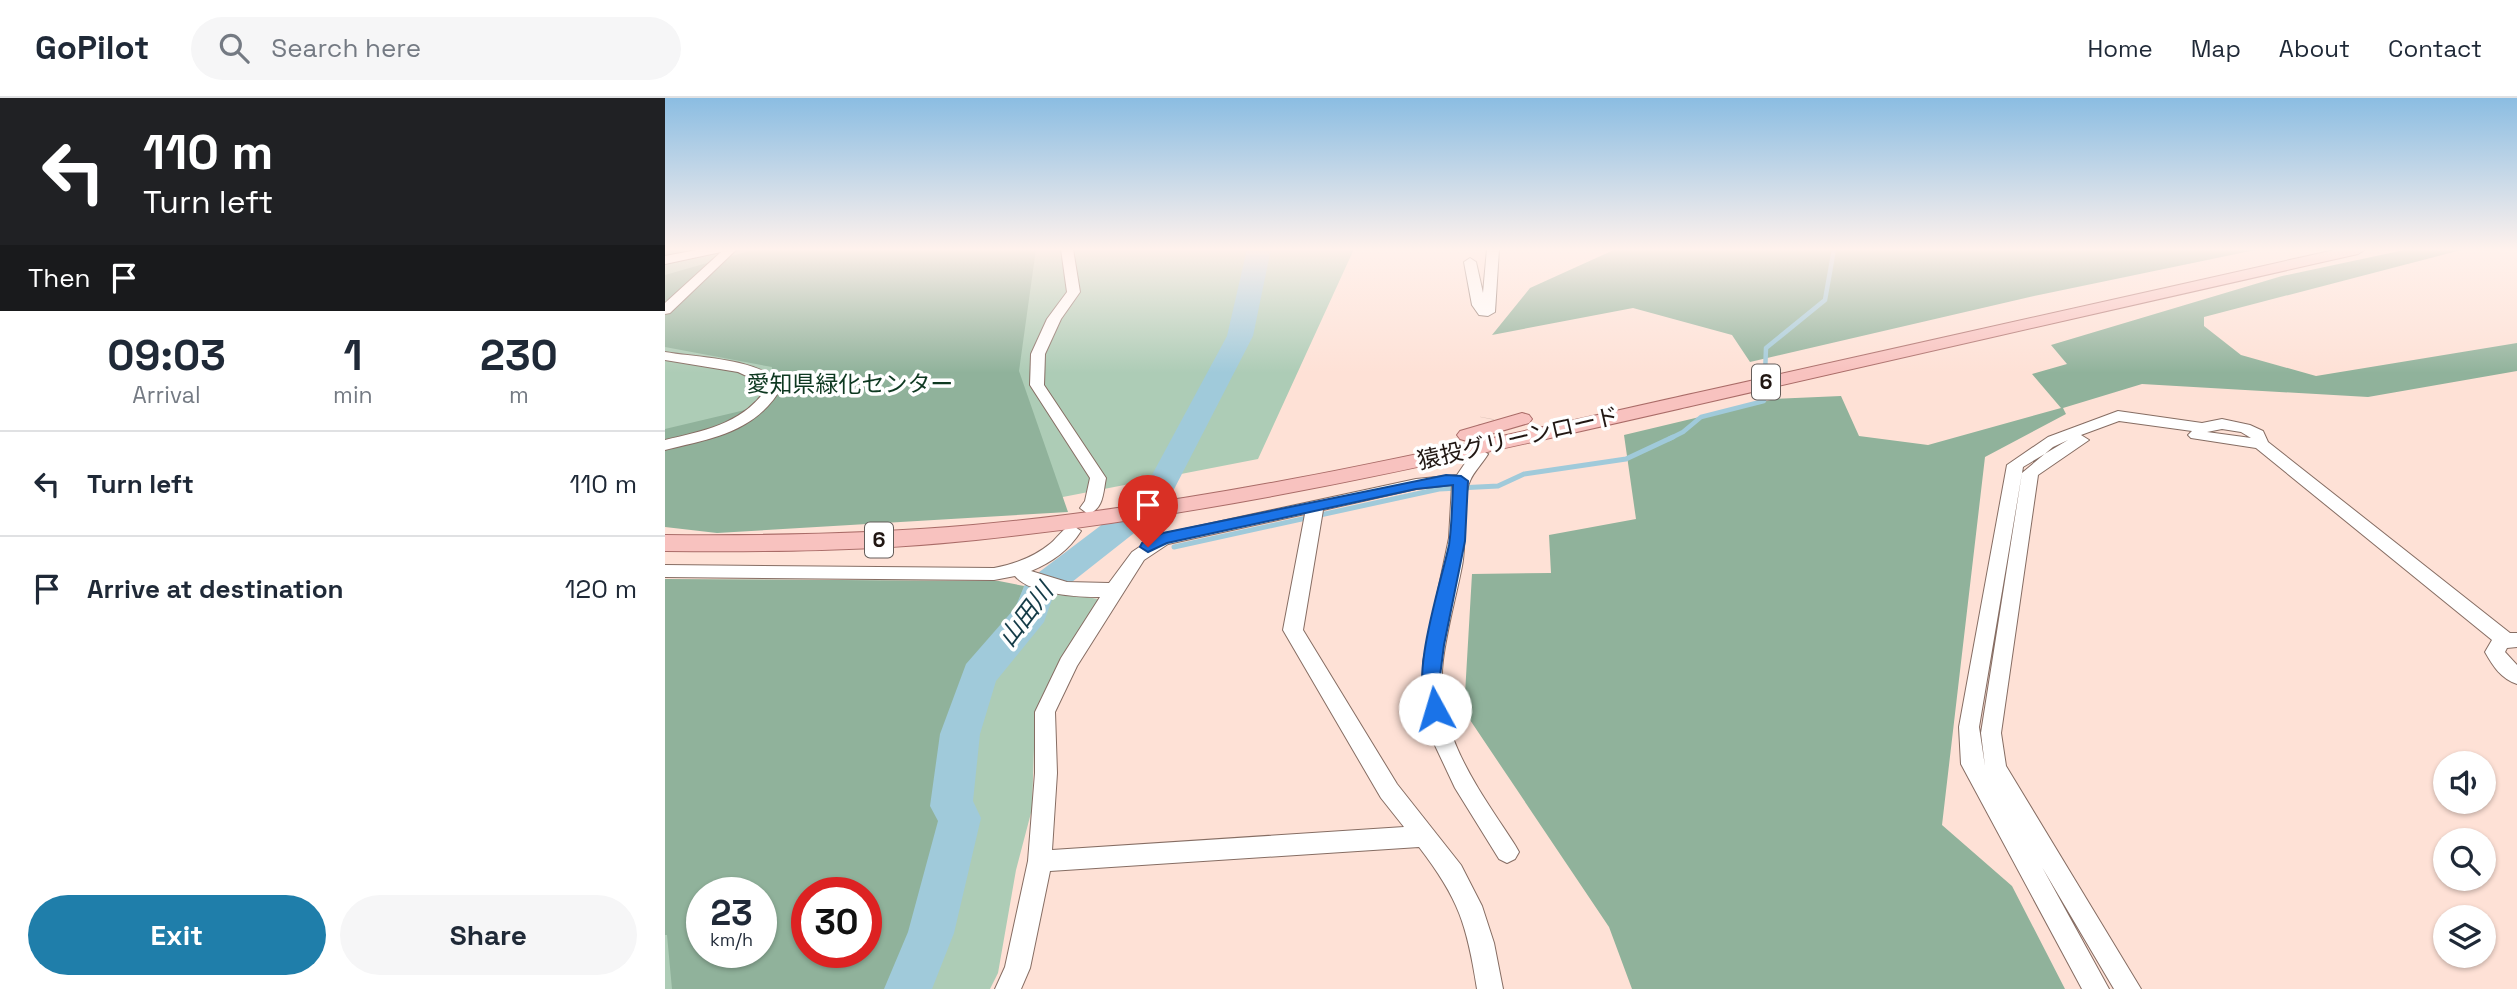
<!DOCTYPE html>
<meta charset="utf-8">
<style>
body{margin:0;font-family:"Space Grotesk","Noto Sans JP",sans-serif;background:#f6f6f7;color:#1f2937;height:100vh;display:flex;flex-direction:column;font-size:26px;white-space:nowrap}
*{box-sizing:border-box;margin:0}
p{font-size:23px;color:#747a83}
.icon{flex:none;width:38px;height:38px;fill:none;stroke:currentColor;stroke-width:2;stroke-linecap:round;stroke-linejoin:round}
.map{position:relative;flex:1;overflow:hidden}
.sheet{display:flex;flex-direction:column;background:#fff;width:665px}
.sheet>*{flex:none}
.top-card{background:#202124;color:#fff;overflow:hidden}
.fabs{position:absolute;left:1768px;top:653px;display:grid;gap:14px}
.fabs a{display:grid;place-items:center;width:63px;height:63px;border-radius:50%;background:#fff;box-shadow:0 2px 5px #0004;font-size:35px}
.speed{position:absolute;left:21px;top:779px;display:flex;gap:14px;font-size:35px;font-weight:700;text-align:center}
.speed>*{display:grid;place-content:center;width:91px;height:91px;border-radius:50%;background:#fff;box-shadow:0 2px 5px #0004;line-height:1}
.speed small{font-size:18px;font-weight:400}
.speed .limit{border:10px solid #d22;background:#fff;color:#111}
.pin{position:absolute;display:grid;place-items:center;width:60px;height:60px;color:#fff;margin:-72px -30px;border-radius:50% 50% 50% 0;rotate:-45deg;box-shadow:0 0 7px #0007}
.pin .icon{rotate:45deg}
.me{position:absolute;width:77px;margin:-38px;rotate:354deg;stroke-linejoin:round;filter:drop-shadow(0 0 5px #0008)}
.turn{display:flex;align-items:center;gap:24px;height:147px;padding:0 28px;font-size:32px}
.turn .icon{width:91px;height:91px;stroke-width:2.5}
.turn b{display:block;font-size:49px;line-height:60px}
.then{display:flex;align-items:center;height:66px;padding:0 28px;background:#0003;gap:14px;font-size:26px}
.eta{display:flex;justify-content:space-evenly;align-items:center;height:119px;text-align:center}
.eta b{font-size:42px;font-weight:800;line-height:49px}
.button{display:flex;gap:14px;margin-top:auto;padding:14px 28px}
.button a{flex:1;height:80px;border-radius:42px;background:#1f7eaa;color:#fff;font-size:28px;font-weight:800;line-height:80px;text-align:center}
.button a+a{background:#f6f6f7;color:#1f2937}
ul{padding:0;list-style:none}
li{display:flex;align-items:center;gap:21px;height:105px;padding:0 28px;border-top:2px solid #e0e1e3}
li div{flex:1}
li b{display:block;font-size:26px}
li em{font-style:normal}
header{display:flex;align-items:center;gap:42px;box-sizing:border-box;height:98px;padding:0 35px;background:#fff;border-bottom:2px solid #e0e1e3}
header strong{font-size:33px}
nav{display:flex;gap:38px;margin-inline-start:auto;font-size:24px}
.search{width:490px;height:63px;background:#f6f6f7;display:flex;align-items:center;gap:18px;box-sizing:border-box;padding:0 24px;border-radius:38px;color:#747a83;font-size:26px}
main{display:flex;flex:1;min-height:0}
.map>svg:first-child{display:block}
.green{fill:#adccb6;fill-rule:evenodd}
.forest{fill:#90b29b;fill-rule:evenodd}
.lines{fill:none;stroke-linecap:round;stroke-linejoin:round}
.stream-far1{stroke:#a0cada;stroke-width:4.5}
.stream{stroke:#a0cada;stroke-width:5}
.river{fill:#a0cada;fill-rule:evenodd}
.minor-tunnel-far1{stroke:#d2b9af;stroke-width:14;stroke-dasharray:14 7;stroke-linecap:butt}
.minor-tunnel{stroke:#d2b9af;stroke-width:18;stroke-dasharray:18 9;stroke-linecap:butt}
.minor-casing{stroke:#866d63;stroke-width:2}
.major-casing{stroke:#aa6c68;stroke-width:2}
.minor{fill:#fff;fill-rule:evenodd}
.major{fill:#f8c2bf;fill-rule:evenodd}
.route{fill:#1a73e8;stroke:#114b97;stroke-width:2}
.labels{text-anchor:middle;stroke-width:7;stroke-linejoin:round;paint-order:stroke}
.shield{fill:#fff;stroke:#645d5a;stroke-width:2}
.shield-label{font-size:21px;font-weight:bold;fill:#211713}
.park-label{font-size:23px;fill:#0e3921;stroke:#fff}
.street-label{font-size:23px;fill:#211713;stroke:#fff}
.water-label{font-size:24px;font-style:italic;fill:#143b47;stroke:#fff}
</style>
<header>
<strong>GoPilot</strong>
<div class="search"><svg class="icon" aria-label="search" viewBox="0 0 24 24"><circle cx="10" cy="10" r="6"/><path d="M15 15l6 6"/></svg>Search here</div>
<nav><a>Home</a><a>Map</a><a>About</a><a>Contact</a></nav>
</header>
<main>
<section class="sheet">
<div class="top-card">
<div class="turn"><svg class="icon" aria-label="left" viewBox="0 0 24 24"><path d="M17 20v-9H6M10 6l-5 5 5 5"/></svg><div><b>110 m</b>Turn left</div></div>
<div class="then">Then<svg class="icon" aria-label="arrive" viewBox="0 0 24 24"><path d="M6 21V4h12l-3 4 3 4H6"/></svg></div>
</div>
<div class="eta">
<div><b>09:03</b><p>Arrival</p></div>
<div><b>1</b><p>min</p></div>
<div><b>230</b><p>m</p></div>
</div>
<ul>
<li><svg class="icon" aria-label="left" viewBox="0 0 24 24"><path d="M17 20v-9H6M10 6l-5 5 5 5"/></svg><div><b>Turn left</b></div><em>110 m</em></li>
<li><svg class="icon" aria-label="arrive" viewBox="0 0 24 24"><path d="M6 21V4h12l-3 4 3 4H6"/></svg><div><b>Arrive at destination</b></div><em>120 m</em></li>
</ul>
<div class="button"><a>Exit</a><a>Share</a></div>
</section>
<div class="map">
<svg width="1852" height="891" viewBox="0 0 1852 891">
<rect width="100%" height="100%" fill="#fee1d6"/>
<path class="green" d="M 0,151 L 689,151 L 593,361 L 367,405 L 0,416 Z
M 359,488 L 433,501 L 435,506 L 370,620 L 367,711 L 351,772 L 333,875 L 325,891 L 0,891 L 0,631 ZM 37,794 L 96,794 L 96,854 L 37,854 ZM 142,794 L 201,794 L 201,854 L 142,854 Z"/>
<path class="forest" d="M 91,151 L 371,151 L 354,273 L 403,414 L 52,435 L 0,429 L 0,331 L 105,306 L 107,269 L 0,249 L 0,177 Z
M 951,151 L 1595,151 L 1369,198 L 1085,264 L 1067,237 L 968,210 L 827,237 L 865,190 Z
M 1744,151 L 1800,151 L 1539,219 L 1539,228 L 1576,257 L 1651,278 L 1852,245 L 1852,273 L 1703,299 L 1477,286 L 1398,310 L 1401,316 L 1320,359 L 1277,727 L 1347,788 L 1400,891 L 967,891 L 944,829 L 799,613 L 807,476 L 886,475 L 884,437 L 971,421 L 959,337 L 1110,301 L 1176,298 L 1194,338 L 1263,347 L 1396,310 L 1367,276 L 1402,266 L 1386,247 L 1617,178 Z
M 0,481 L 334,483 L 359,488 L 349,515 L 353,517 L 312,566 L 306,581 L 289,629 L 285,683 L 278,697 L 277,710 L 289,726 C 264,778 263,840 234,891 L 7,891 L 2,837 L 0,837 ZM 37,794 L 96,794 L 96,854 L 37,854 ZM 201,794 L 201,854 L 142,854 L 142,794 Z"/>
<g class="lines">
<path class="stream-far1" d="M 1004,341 L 1018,334 L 1036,319 L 1099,303 L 1101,250 L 1160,202 L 1169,151"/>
<path class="stream" d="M 509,449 L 774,391 L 833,388 L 859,376 L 961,361 L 1008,339"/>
<path class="river" d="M 582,151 L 606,151 L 588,238 L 504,401 L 473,432 L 388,499 L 379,524 L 331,583 L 315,636 L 308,703 L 316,720 L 289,835 L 267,891 L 219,891 L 243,834 L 273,723 L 265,708 L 275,636 L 301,566 L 350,510 L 361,484 L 451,416 L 481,388 L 562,238 Z"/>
<path class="minor-tunnel-far1" d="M 818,341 L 822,320"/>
<path class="minor-tunnel" d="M 815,356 L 818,339"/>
<defs>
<path id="minor" d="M 37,151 L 72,151 L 5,215 L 0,216 L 0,205 L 56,154 L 0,166 L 0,158 Z
M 396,151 L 408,151 L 415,194 L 396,221 L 380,256 L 379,287 L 441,380 C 438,394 439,411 423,416 L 415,410 L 420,403 L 425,380 L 365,287 L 366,256 L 382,221 L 402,194 Z
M 822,151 L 834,151 L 830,214 L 823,218 L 814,217 L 807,207 L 799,164 L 805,160 L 811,164 L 818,195 Z
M 0,254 C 34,260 95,260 118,287 C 92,334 49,340 0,352 L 0,342 C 39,333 81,325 103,288 L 73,274 L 0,262 Z
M 1453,313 L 1537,325 L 1557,321 L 1585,327 L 1598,333 L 1603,344 L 1845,535 L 1852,535 L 1852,549 L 1842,550 L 1840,554 L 1852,567 L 1852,586 C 1836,581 1828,568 1820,554 L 1827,542 L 1591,350 L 1526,340 L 1523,337 L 1527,333 L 1454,323 L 1416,337 L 1424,342 L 1373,377 L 1336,635 L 1341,668 L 1476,891 L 1449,891 L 1377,769 L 1444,891 L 1417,891 L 1296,666 L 1294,629 L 1342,367 L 1383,339 ZM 1557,331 L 1576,334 L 1586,340 L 1542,334 ZM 1403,342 L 1388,349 L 1357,375 L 1316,635 L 1320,668 L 1314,629 L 1358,369 Z
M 815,351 L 823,356 C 818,365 809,373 805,383 C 797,399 802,445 797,468 C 791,499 782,530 778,562 C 769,634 813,690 850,747 L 854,754 L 850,761 L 842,765 L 834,761 L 790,690 L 766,639 L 758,614 L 758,564 L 784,440 L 787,387 L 751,391 L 658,412 L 638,532 L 732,686 L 796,767 L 817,808 L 829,845 L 838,891 L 812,891 C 802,827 794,801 754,749 L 385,773 L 365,870 L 356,891 L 330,891 L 340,869 L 363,763 L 370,675 L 370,614 L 396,560 L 435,499 C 412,499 365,496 350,478 L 329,482 L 0,479 L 0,467 L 329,470 C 350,466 369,459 386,445 C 393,439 398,430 407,427 L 416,433 C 404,452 386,465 366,473 L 402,484 L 444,485 L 467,454 L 492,437 L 751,381 L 792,377 L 809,352 ZM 640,416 L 618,532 L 716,700 L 739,729 L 387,752 L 392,675 L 390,614 L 412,568 L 479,462 L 503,446 Z"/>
<path id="major" d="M 1674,151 L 1701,151 L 1693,156 C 1471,206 1248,257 1026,308 C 790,362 553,417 311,442 C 208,453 104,454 0,453 L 0,437 C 103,438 205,436 308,427 C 552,405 792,348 1031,295 C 1245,247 1459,199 1674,151 Z
M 857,315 L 864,317 L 867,321 L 864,325 L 802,343 L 795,341 L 792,337 L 795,333 Z"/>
</defs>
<use href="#minor" class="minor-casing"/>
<use href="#major" class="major-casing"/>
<use href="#minor" class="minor"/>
<use href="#major" class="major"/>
</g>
<linearGradient id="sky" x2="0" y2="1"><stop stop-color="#8bbde2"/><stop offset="0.55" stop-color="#fff2ed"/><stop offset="1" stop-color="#fff2ed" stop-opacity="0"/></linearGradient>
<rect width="1852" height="275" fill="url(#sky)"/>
<path class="route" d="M 781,377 L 796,378 L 803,383 L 800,443 L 779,547 L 774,586 L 779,611 L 777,617 L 770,619 L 763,617 C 744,579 775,489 784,447 C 787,427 787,406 788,387 L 751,391 L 502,445 L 483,454 L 475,449 L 477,445 L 498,435 Z"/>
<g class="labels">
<g class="shield">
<rect x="1087" y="266.5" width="28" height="35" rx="5"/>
<rect x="200" y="424.5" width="28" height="35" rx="5"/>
</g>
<g class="shield-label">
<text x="1101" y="291">6</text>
<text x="214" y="449">6</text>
</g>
<g class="park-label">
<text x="185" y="294">愛知県緑化センター</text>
</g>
<g class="street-label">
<text transform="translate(853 340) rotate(-13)" y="8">猿投グリーンロード</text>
</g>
<g class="water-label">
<text transform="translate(361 517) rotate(-53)" y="8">山田川</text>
</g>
</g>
</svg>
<div class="fabs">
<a><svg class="icon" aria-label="sound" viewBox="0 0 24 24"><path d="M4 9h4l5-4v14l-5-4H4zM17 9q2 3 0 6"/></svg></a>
<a><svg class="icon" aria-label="search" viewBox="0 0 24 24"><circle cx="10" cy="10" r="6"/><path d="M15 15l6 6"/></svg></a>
<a><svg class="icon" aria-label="layers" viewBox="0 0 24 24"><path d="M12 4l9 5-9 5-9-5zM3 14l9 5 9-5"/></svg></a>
</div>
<div class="speed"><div>23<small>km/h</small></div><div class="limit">30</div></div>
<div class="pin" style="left:483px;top:449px;background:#d93025"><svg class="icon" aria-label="arrive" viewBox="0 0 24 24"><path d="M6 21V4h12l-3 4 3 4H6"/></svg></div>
<svg class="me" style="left:770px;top:611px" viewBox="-20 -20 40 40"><circle r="19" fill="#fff"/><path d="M0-13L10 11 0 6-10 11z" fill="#1a73e8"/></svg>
</div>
</main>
